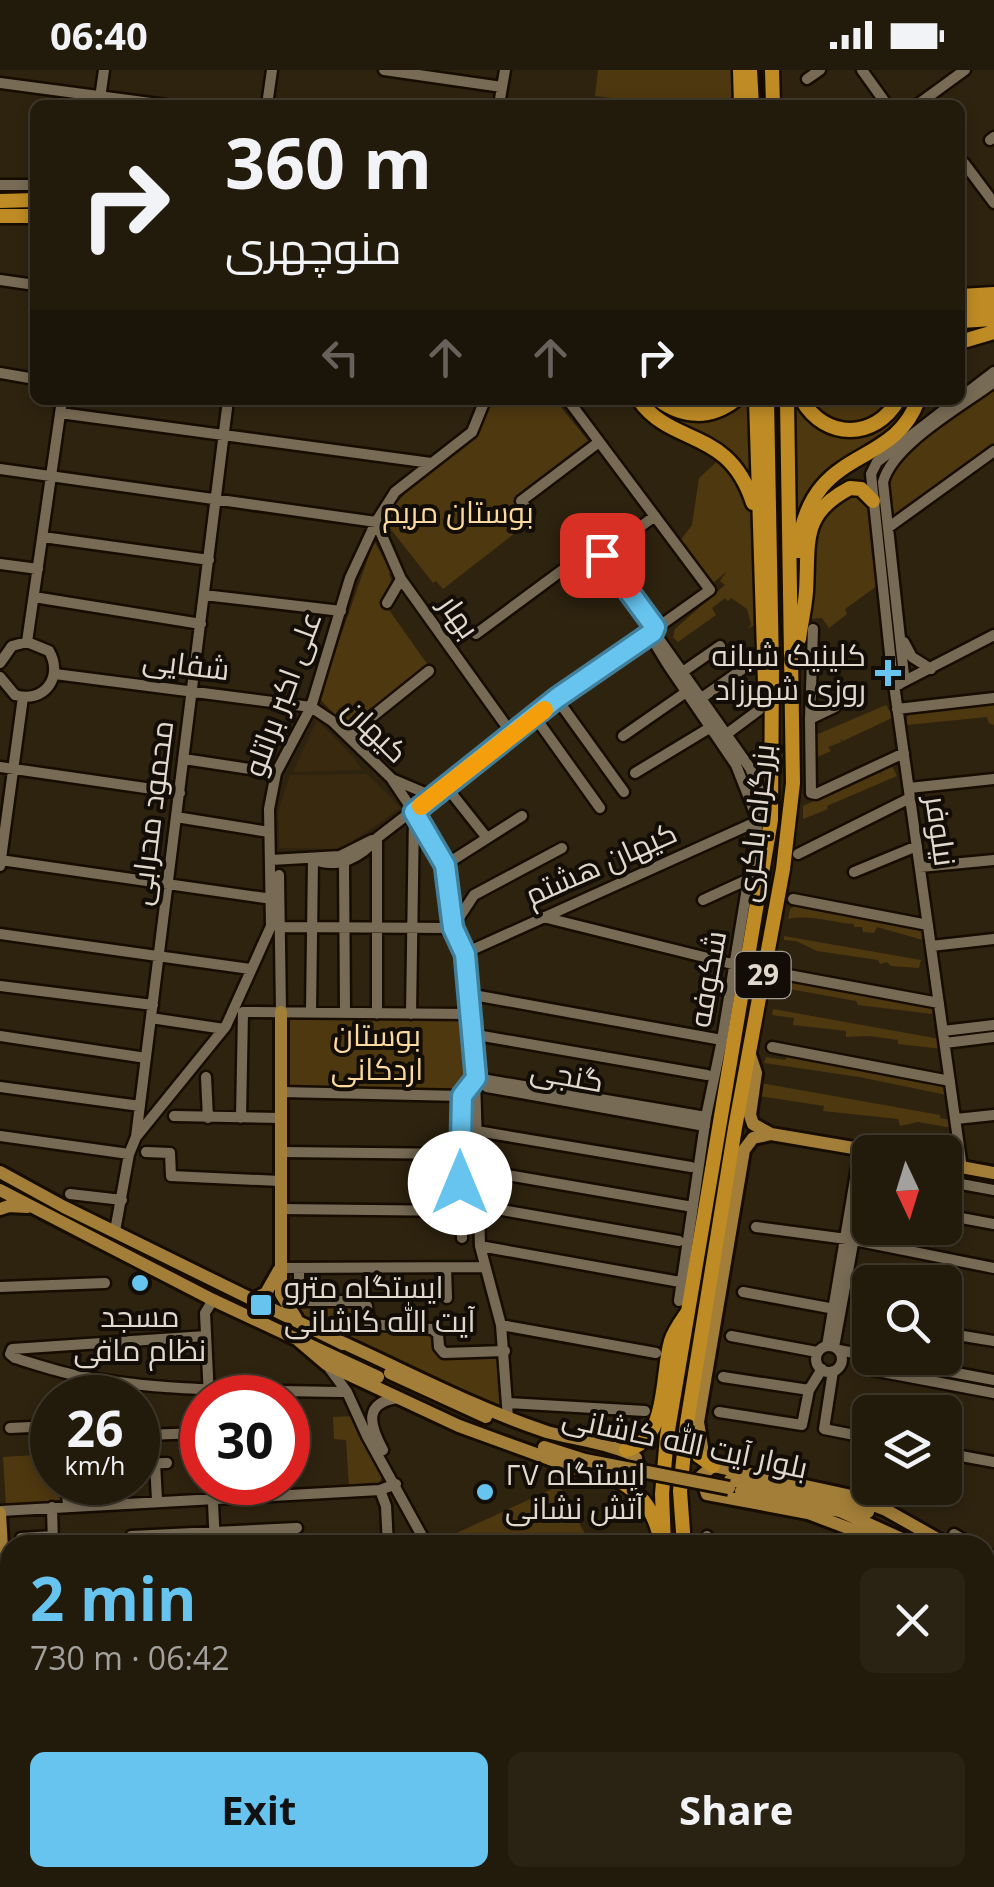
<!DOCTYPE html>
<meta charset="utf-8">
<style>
body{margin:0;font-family:"Open Sans",Cairo,sans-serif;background:#2a2314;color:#f1f3f6;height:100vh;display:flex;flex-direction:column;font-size:38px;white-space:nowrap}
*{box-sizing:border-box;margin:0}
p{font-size:32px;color:#a2a19d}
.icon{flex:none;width:55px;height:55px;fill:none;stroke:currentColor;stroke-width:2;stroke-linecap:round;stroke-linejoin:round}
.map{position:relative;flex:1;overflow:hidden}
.details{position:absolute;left:0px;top:1465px;width:995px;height:352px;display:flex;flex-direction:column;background:#221a0b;border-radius:30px 30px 0 0;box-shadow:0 5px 15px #0003,0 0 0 2px #3f382c}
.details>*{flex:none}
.top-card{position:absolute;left:30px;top:30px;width:935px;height:305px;border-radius:15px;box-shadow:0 5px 15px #0003,0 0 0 2px #3f382c;background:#221a0b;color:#f1f3f6;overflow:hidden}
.needle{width:65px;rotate:176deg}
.fabs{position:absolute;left:852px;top:1065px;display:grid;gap:20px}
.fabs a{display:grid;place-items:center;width:110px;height:110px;border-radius:15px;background:#221a0b;box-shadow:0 5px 15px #0003,0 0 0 2px #3f382c;font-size:50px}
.speed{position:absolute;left:30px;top:1305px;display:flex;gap:20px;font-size:50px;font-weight:700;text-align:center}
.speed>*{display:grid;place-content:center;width:130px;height:130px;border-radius:50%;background:#221a0b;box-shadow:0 5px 15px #0003,0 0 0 2px #3f382c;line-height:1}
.speed small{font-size:25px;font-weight:400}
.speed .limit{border:15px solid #d22;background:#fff;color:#111}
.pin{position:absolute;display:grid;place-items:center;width:85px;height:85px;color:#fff;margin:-42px;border-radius:20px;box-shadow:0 5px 15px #0006}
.me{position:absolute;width:110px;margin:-55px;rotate:0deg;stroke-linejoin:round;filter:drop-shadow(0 0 8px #0008)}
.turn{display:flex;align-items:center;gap:35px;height:210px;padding:0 30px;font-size:45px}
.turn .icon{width:130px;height:130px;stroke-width:2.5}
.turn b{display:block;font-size:70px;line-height:85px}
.lanes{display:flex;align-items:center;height:95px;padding:0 30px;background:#0003;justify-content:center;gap:50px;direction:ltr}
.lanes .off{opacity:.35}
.round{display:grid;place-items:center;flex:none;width:105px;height:105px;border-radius:15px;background:#2a2314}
.summary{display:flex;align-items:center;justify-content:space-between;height:170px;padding:0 30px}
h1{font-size:60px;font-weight:700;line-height:75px;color:#66c4ef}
.cta{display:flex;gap:20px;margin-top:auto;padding:20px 30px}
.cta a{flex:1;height:115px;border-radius:15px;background:#66c4ef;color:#111;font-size:40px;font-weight:700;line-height:115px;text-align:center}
.cta a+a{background:#2a2314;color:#f1f3f6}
.status{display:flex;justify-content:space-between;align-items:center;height:70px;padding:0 50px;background:#221a0b;direction:ltr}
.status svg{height:28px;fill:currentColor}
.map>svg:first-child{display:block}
.built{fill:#392a0f}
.green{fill:#4e3810}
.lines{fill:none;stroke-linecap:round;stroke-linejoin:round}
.river{stroke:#160900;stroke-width:12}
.minor-casing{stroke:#160c00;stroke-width:15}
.major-casing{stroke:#160c00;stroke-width:18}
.highway-casing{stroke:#160c00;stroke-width:19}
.minor{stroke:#786b55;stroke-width:10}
.major{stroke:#a27e38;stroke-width:12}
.highway{stroke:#be8b24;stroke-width:14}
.major-bridge-casing{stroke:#160c00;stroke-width:18;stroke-linecap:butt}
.major-bridge{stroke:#a27e38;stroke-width:12}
.route-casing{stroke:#427f9b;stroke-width:25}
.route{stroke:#66c4ef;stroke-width:18}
.slow{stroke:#f59e0b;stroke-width:18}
.poi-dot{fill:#66c4ef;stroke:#120d06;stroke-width:4}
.labels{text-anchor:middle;stroke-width:8;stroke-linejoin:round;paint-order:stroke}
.shield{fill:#120d06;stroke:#a39c91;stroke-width:2.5}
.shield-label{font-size:28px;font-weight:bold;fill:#e1d9cd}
.park-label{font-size:30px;fill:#fcd99e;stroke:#120d06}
.street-label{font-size:30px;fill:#e1d9cd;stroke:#120d06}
.poi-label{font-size:30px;fill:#e1d9cd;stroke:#120d06;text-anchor:start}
</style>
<div class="status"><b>06:40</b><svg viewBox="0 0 49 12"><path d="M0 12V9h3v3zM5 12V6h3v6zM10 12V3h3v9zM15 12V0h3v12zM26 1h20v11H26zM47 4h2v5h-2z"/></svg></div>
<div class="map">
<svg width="994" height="1817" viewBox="0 0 994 1817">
<rect width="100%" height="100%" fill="#2e230f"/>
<path class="built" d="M 317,650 L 353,687 L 362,700 L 293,702 Z
M 367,704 L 401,738 L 341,779 L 279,778 L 278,742 L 290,705 Z"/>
<path class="green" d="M 598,0 L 736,0 L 737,17 L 732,35 L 635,35 L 635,31 L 595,26 Z
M 994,315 L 994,374 L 892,448 L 886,411 L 894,391 Z
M 488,330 L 555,330 L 590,373 L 515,433 L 526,447 L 521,451 L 524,456 L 443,519 L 436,511 L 433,513 L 382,448 L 426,402 L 468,371 Z
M 643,330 L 655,330 L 675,343 L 753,330 L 756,433 L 750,414 Z
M 792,330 L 799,330 L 849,364 L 902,330 L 915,330 L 906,350 L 828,403 L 797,472 Z
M 806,330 L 894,330 L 873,352 L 838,356 Z
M 722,387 L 753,441 L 754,555 L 748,559 L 751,554 L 747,539 L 731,528 L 728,531 L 725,528 L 712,538 L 716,545 L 678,572 L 673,567 L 675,559 L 725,515 L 720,511 L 727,501 L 712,514 L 680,471 L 692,455 L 699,408 Z
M 852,421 L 866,428 L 877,516 L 845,539 L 847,544 L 829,558 L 822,548 L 808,549 L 815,450 Z
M 374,471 L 391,501 L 389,504 L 393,514 L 382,530 L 430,598 L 350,661 L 319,628 Z
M 886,635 L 894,647 L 843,671 L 839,668 L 842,672 L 828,677 L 831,681 L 813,689 L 811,667 Z
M 994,635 L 994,655 L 989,653 L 987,647 L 907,655 L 907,646 L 910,644 Z
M 891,694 L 897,706 L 827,736 L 828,739 L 803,749 L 803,736 L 879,701 L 882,705 L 880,699 Z
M 796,835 L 922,861 L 923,870 L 877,857 L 874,863 L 863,862 L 862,857 L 854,857 L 854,854 C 834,853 809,844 788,849 L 790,839 Z
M 784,866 L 921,890 L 919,898 L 891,896 L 887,892 L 880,894 L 878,890 L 817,881 L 796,871 L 784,870 Z
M 792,911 L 933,936 L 932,944 L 858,935 L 856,931 L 778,917 L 779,913 L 790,915 Z
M 773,939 L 940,969 L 942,979 L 898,974 L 898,970 L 869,966 L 846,967 L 846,961 L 793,955 L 794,948 L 772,945 Z
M 287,949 L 460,950 L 465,1022 L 289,1015 Z
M 787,986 L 942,1014 L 947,1025 L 859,1007 L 764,993 L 766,987 L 785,990 Z
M 760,1013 L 940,1045 L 940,1048 L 950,1050 L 949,1057 L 952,1058 L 918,1052 L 900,1056 L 898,1049 L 823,1041 L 824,1036 L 758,1026 Z
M 298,1234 L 363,1235 L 365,1259 L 435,1263 L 439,1286 L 503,1284 L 506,1342 L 303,1247 Z
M 353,1346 L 383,1406 L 377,1416 L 349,1417 L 346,1370 L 334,1369 L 333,1347 Z
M 52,1384 L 52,1412 L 63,1413 L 64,1433 L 6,1436 L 3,1387 Z
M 552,1419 L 561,1419 L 591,1475 L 435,1473 Z"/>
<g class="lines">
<path class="river" d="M 764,0 L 765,35
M 780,330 L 784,565
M 811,1808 L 815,1817"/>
<defs>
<path id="minor" d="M 384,0 L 502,17
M 862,0 L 887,35
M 807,9 L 820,0
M 0,13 L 166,35
M 99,35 L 104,0
M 267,35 L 272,0
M 499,35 L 505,0
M 917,35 L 965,0
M 990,70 L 994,67
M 964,93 L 994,133
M 0,115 L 35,115
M 0,210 L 35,215
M 0,303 L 35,309
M 960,328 L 994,302
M 957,330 L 877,392 L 871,404 L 891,593 L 962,1098
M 60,343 L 431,393
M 0,399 L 376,452 L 401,509 L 512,664
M 529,442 L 521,431 L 599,372
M 889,457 L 994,381
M 43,467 L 209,490
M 602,485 L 655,446
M 0,494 L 38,499
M 204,525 L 341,541
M 34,527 L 201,554
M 387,533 L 401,509
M 653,562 L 657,577 L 668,595 L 736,695 L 758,751 L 722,970 L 706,1047 L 679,1231
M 654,562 L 750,698 L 760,722 L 757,742
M 476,564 L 595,476 L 655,557
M 27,572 L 62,330
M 904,572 L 912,587 L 931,599
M 0,593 L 12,576 L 27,572 L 49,581 C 64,607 44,634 15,625 L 0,607
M 684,601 L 720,576
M 55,604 L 311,637 L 332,651 L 391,708 L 434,772 L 445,795 L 453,858 L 465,883 L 475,1008 L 480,1176 L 501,1255 L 508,1348
M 900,614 L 904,605 L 883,412 C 893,374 962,336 994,312
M 897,615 L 994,565
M 703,627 L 744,598
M 557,629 L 624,722
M 835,637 L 810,649 L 811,723 L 816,724 L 904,683
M 897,639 L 994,628
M 535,647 L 600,738
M 810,649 L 813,559
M 728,663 L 759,640
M 348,666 L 429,601
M 623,666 L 692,618
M 184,689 L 276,703
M 0,697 L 180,723
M 635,703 L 711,657
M 392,709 L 432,726
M 445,715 L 487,768
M 909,718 L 994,709
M 176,747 L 269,762
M 798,784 L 910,728
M 313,789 C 337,800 362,787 377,768 L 557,629 L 710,520 L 568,330
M 0,790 L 272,829
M 271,790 L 340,786 L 372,770
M 344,793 L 345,943
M 445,795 L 522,746
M 0,796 L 23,627
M 920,797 L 994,790
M 854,802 L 917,776
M 279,805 L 281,942
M 793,829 L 928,855
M 703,830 L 751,808
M 543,847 L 736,895
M 281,857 L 453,858
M 453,857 L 474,825 L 562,778
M 0,864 L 250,899
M 931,876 L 994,869
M 465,883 L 758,751
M 783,904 L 939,933
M 0,916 L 153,935
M 468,924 L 722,970
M 311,942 L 313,789
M 377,944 L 377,769
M 411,944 L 414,745
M 151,948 L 224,959
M 943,961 L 994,955
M 471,964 L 707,1005
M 0,966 L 146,988
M 945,973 L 994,967
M 772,977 L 950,1011
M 206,1007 L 208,1048
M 475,1008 L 487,1017 L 705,1056
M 476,1008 L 706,1047
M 0,1017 L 140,1036
M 281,1022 L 462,1026
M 174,1046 L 281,1048
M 241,1048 L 243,942 L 469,944
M 956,1049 L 994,1045
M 477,1061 L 691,1097
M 0,1066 L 129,1084
M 136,1067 L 226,956 L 271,856 L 269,739 L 276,703 L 311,637 L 350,508 L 376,452 L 395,422 L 472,362 L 485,330
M 146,1082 L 170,1083 L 171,1106 L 280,1111
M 281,1082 L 461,1084
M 478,1100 L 693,1137
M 945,1111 L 994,1120
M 70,1124 L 122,1130
M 479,1136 L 679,1171
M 280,1139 L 461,1141
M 945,1145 L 994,1154
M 756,1157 L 854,1170 L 994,1198
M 115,1161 L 129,1084 L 136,1067 L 228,330
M 462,1168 L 462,1026 L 475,1009
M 480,1176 L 680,1212
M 280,1198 L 484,1197
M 299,1198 L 299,1231 L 363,1231 L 367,1236 L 369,1254 L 432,1259 L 438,1264 L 439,1277 L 444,1283 L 505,1281
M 446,1198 L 447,1228
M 0,1217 L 105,1213
M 743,1222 L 840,1240
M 501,1255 L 656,1283
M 945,1263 L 994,1271
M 731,1266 L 817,1282
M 827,1276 L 860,1079
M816 1289a13 13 0 1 1 26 0a13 13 0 1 1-26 0Z
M 834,1277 L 870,1081
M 839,1280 L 870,1286
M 10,1284 L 15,1288 C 35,1294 55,1301 75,1305 C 164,1323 257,1320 347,1322
M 10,1284 L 12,1279 L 206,1266
M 877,1288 L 994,1310
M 327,1295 L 347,1322 L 367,1366 L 427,1475
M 872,1300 L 994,1323
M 833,1301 L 824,1359 L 870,1368
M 723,1307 L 809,1320
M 209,1328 L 205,1243 L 213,1230
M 508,1333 L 645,1341
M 719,1342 L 802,1355 L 809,1320 L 822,1299
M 10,1358 L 52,1356
M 144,1365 L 202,1363
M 383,1380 C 370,1356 362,1332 399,1328
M 945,1383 L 994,1392
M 155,1393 L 157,1430
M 139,1394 L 167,1393
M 66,1412 L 68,1436
M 104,1412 L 105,1434
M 212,1412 L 215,1475
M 380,1420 L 386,1436 L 388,1475
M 52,1437 L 53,1475
M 0,1441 L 380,1420 L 396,1414
M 954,1464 L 973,1475
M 131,1466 L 297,1458
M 21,1468 L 53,1466
M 706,1475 L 707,1466
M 985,1482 L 994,1487
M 985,1585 L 994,1585
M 985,1622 L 994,1622
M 985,1654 L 994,1660
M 985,1683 L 994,1683
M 94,1808 L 94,1817
M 280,1808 L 281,1817
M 369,1808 L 370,1817
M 495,1808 L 496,1817
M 595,1808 L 600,1817
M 166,1812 L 219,1808"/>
<path id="major" d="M 281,942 L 281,1224 L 296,1248
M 750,985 L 756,1003 L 750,1045 L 753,1054 L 771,1064 L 877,1082
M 945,1094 L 994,1103
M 0,1102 L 64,1137 L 343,1274
M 0,1120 L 213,1230 L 378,1307
M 0,1139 L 9,1136 L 27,1137
M 254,1229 L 266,1223 L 279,1200
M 299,1271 L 326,1294 L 459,1356 L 580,1400 L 616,1409 L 630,1406 L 636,1400 L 636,1388 C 624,1376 568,1368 547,1362 C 475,1338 408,1302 339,1271
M 390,1303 L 486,1347
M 544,1377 L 585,1390
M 703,1384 L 698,1352 L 744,1080 L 753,1068 L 771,1064
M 730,1410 L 811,1424 L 868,1442
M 741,1421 L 840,1441 L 915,1475
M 0,1443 L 10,1621
M 893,1475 L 808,1443 L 707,1424 L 701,1406 L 713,1396 L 847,1425 L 886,1440 L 948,1475
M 985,1498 L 994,1506
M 985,1518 L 994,1523
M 0,1719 L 5,1817
M 19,1808 L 19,1817
M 983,1808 L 994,1816"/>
<path id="highway" d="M 740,0 L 741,35
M 750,0 L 752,35
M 772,0 L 773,35
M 0,131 L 35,130
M 0,146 L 35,146
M 960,226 L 994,224
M 960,238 L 994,236
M 960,251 L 994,249
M 960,272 L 994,262
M 639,330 C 672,377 729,357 753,433
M 659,330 C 683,348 711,349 735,330
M 756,330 L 765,614
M 802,330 C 825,370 875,370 898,330
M 798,481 C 809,373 892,402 918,330
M 799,569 C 801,553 805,537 806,521 C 809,472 800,444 850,418 L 861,419 L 873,431
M 689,1362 L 699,1386 L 713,1396
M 626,1380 C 669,1370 661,1305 671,1271 C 674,1261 681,1252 687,1243
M 616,1409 C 638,1421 651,1436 658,1460
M 664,1475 L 662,1424 L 667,1366 L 771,750 L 772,599 L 767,330
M 684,1475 L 680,1421 L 687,1353 L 735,1058 L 783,799 L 793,713 L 787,330
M 799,1808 L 804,1817
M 824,1808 L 828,1817
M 838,1808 L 851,1817
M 764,1817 L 770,1808"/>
</defs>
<use href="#minor" class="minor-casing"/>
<use href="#major" class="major-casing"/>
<use href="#highway" class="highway-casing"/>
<use href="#minor" class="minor"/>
<use href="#major" class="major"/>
<use href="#highway" class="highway"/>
<defs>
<path id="major-bridge" d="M 585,1390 L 729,1418"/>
</defs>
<use href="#major-bridge" class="major-bridge-casing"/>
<use href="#major-bridge" class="major-bridge"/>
</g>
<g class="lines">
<defs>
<path id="route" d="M 460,1113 L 462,1026 L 476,1008 L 465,884 L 453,858 L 445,795 L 414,742 L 557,628 L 653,562 L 655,557 L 602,485"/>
</defs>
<use href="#route" class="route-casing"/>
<use href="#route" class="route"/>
<path class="slow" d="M 421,736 L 544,640"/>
</g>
<g class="poi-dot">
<path d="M883 588h10v10h10v10h-10v10h-10v-10h-10v-10h10z"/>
<circle cx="140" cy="1213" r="10"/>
<rect x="249" y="1223" width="24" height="24" rx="5"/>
<circle cx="485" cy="1422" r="10"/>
</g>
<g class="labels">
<rect class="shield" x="735.5" y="882" width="55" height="46" rx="8"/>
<g class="shield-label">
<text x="763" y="915">29</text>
</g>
<g class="park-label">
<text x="458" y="453">بوستان مریم</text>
<text x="377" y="976">بوستان<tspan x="377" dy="34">اردکانی</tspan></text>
</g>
<g class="street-label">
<text transform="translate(459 547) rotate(55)" y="10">بهار</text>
<text transform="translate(186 595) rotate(7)" y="10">شفایی</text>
<text transform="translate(283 624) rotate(-70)" y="10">علی اکبر براتلو</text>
<text transform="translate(375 661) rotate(44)" y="10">کیهان</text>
<text transform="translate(152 743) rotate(-83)" y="10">محمود محرابی</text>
<text transform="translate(756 753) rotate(-84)" y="10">بزرگراه باکری</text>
<text transform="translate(940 761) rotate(82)" y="10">نیلوفر</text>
<text transform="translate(601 794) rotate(-24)" y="10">کیهان هشتم</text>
<text transform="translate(708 909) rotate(-80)" y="10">شکوفه</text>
<text transform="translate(567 1006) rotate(10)" y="10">گنجی</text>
<text transform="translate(685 1373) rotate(12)" y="10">بلوار آیت الله کاشانی</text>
</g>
<g class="poi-label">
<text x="866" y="596" text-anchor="end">کلینیک شبانه<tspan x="866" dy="34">روزی شهرزاد</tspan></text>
<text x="284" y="1228">ایستگاه مترو<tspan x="284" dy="34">آیت الله کاشانی</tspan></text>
<text x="140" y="1257" text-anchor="middle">مسجد<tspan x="140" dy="34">نظام مافی</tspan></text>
<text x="505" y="1415">ایستگاه ۲۷<tspan x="505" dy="34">آتش نشانی</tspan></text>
</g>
</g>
</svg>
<div class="fabs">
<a><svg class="needle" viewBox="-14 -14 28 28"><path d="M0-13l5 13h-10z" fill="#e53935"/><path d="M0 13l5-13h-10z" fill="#a2a19d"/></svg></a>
<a><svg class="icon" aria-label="search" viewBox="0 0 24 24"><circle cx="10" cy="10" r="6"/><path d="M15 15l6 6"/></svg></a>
<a><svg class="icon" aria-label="layers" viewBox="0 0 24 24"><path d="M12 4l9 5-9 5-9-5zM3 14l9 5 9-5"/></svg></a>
</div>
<div class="speed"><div>26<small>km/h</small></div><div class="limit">30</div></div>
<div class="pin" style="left:602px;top:485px;background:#d93025"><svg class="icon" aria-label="arrive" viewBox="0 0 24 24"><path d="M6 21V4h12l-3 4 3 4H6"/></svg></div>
<svg class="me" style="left:460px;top:1113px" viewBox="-20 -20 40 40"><circle r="19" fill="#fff"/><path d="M0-13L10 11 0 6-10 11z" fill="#66c4ef"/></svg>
<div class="top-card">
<div class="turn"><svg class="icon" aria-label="right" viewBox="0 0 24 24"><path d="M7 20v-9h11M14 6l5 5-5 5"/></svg><div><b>360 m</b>منوچهری</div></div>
<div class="lanes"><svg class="icon off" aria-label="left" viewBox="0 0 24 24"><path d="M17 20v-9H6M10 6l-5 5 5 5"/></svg><svg class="icon off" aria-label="ahead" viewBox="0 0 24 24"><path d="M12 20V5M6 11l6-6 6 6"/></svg><svg class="icon off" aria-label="ahead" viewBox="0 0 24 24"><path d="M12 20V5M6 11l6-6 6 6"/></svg><svg class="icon" aria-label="right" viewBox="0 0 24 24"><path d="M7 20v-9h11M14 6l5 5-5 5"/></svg></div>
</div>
<section class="details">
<div class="summary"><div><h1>2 min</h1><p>730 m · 06:42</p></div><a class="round"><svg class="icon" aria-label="close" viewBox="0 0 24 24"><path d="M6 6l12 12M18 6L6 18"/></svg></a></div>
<div class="cta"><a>Exit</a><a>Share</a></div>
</section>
</div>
